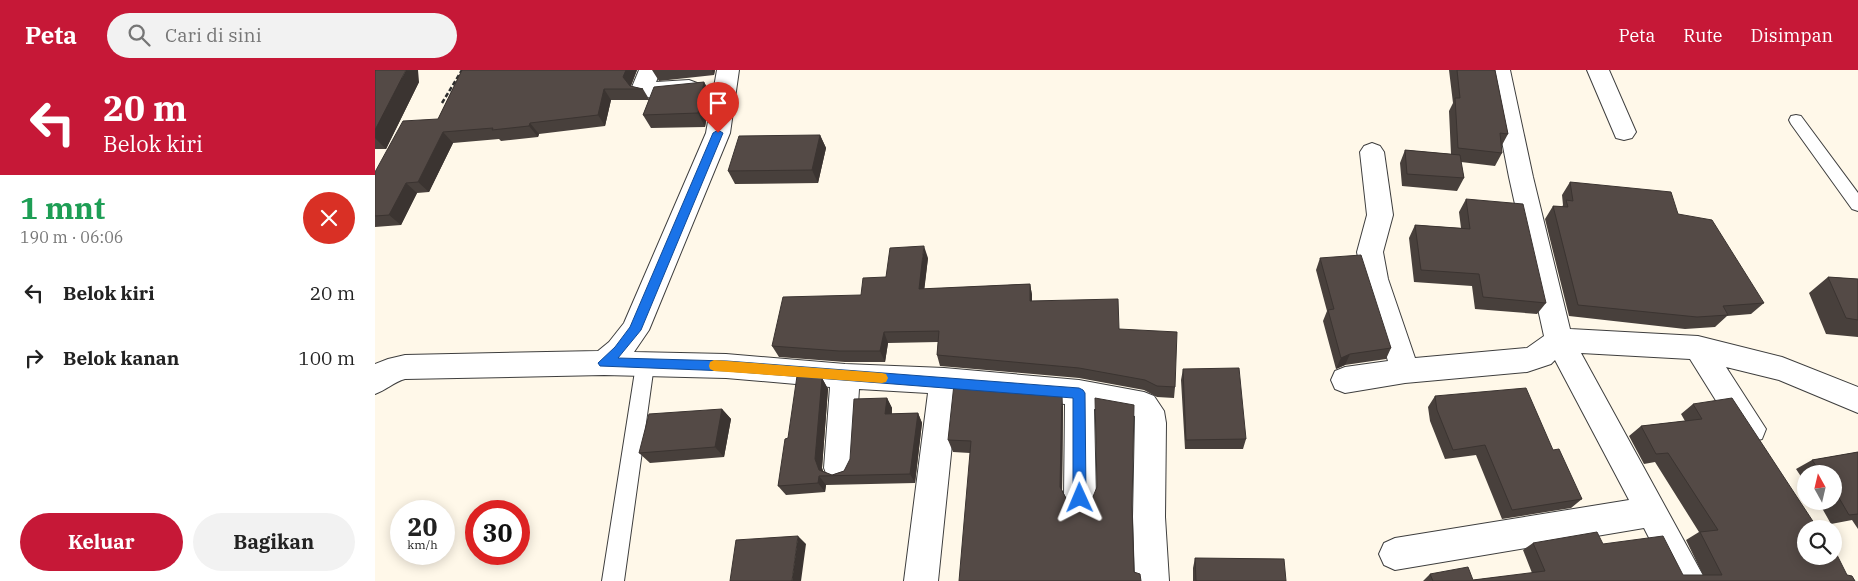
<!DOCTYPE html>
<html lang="id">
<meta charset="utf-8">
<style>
body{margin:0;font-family:"IBM Plex Serif",serif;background:#f2f2f2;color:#222;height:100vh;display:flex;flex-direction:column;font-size:19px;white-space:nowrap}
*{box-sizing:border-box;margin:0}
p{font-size:16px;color:#767676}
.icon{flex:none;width:28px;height:28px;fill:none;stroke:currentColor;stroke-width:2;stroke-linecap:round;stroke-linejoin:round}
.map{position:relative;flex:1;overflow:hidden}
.sheet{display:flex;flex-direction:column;background:#fff;width:375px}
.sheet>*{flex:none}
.hud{background:#c61837;color:#fff;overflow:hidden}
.needle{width:32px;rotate:352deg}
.buttons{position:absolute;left:1422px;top:395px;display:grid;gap:10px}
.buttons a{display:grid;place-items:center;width:45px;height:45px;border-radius:50%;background:#fff;box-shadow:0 2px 12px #0003;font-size:25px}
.speed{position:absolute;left:15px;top:430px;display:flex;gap:10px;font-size:25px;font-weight:700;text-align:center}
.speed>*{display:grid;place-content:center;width:65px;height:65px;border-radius:50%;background:#fff;box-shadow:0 2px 12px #0003;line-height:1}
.speed small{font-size:12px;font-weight:400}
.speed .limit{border:8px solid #d22;background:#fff;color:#111}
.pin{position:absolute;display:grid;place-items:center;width:42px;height:42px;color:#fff;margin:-51px -21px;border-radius:50% 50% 50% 0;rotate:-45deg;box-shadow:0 0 5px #0007}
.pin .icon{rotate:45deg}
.me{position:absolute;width:55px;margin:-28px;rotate:359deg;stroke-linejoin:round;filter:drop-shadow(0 0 4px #0008)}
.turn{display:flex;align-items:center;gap:18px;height:105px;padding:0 20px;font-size:22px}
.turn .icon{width:65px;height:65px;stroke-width:2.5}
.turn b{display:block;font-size:35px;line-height:42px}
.round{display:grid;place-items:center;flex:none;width:52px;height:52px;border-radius:26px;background:#f2f2f2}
.head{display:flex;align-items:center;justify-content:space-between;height:85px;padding:0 20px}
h1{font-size:30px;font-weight:700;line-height:38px;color:#1e9e55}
.cta{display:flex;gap:10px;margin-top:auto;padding:10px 20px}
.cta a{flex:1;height:58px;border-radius:30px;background:#c61837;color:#fff;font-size:20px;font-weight:700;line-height:58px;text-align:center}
.cta a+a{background:#f2f2f2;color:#222}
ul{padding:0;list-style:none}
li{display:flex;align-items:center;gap:15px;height:65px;padding:0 20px}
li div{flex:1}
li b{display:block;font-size:19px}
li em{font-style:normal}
header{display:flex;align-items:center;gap:30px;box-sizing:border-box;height:70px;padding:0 25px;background:#c61837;color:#fff}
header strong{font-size:24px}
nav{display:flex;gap:28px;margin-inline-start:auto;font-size:18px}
.search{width:350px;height:45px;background:#f2f2f2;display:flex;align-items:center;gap:12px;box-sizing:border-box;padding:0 18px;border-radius:28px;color:#767676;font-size:19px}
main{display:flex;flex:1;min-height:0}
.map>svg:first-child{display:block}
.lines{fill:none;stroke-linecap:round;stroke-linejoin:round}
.lane-casing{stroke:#3e3e3e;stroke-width:2}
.street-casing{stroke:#3e3e3e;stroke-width:2}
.path{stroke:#2d2d2d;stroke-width:2.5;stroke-dasharray:4.5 2.5;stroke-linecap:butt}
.lane{fill:#fff;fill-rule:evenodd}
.street{fill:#fff;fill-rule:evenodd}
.wall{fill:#48403c}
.shaded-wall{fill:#3b3431}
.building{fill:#544a46;stroke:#3b3431}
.route{fill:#1a73e8;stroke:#114b97}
.slow{fill:#f59e0b}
</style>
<header>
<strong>Peta</strong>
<div class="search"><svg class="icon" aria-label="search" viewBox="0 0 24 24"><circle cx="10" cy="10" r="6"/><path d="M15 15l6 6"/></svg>Cari di sini</div>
<nav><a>Peta</a><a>Rute</a><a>Disimpan</a></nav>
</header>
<main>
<section class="sheet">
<div class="hud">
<div class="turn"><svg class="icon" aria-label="left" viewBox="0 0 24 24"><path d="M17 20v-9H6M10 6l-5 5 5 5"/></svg><div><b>20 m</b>Belok kiri</div></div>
</div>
<div class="head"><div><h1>1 mnt</h1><p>190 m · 06:06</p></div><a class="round" style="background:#d93025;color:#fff"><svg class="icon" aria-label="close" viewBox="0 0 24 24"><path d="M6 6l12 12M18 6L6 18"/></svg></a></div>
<ul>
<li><svg class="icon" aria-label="left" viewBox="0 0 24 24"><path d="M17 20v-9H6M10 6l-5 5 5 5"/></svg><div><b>Belok kiri</b></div><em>20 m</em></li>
<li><svg class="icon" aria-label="right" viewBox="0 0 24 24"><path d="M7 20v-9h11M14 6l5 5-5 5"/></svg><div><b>Belok kanan</b></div><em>100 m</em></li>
</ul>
<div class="cta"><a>Keluar</a><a>Bagikan</a></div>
</section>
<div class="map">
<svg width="1483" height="511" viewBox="0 0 1483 511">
<rect width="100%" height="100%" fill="#fff8e9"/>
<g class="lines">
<defs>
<path id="lane" d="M 1421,45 L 1426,46 L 1483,123 L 1483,141 L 1477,139 L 1416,54 L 1414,50 L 1416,46 Z
M 270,287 L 276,289 L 279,295 L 249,511 L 227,511 L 261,295 L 264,289 Z"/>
<path id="street" d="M 264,0 L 286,0 L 281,12 L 314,10 L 322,13 L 325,18 L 322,23 C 305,28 279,30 262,25 L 257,17 Z
M 342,0 L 364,0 L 355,63 L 274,260 L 259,282 L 351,284 L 470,294 L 569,298 L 704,310 L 769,322 L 779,326 L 789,341 L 791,353 L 790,447 L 794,511 L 760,511 L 758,447 L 760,346 L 719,339 L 721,428 L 716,439 L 705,443 L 694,439 L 689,428 L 690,334 L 582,325 L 563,511 L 529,511 L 553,323 L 484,319 L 479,398 L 475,408 L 464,412 L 453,408 L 449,398 L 455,317 L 351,308 L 229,305 L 30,309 C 19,312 11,320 0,324 L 0,294 L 13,289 L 30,285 L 223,281 L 234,272 L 249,253 L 331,63 Z
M 1113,0 L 1135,0 L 1158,107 L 1195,259 L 1323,266 L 1407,287 L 1483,317 L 1483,343 L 1404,310 L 1351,297 L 1391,359 L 1387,369 L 1376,372 L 1365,369 L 1315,289 L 1206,283 L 1331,511 L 1296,511 L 1269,458 L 1020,500 L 1009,495 L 1004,484 L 1009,473 L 1020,468 L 1254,430 L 1180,290 L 1176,294 L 1152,302 L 1030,313 L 970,323 L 960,319 L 956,310 L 960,301 L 970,297 L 1013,291 L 987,209 L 982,182 L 992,145 L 985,82 L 989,76 L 997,73 L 1005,76 L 1009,82 L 1018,145 L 1008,182 L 1013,209 L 1040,288 L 1152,278 L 1169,266 L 1134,107 Z
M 1212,0 L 1234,0 L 1261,62 L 1257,68 L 1249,70 L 1241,68 Z"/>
</defs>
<use href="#lane" class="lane-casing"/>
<use href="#street" class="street-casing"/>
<path class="path" d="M 67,33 L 87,0"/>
<use href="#lane" class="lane"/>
<use href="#street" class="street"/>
</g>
<path class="wall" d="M 0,0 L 44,12 L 11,79 L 0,79 Z
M 87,0 L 262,0 L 256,16 L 268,19 L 274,29 L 329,12 L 336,25 L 330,57 L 276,58 L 268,45 L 274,30 L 236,30 L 230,56 L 164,64 L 163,67 L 126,71 L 124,69 L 78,73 L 54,122 L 42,123 L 26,155 L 0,157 L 0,102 L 63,49 Z
M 277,0 L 340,0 L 339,5 L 284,11 Z
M 1074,0 L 1120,0 L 1133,64 L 1126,77 L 1127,83 L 1120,96 L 1086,92 L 1089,108 L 1082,121 L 1027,116 L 1025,93 L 1030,80 L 1076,84 L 1074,41 L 1078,33 Z
M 445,65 L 451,78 L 443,113 L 360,114 L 353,101 Z
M 1195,112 L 1303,144 L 1389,233 L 1376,244 L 1352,246 L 1340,257 L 1310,259 L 1194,246 L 1170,149 L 1178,136 L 1187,137 L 1188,135 L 1187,125 Z
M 1091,129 L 1171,233 L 1162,244 L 1100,239 L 1097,216 L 1039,212 L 1034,168 L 1040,155 L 1086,158 L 1084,142 Z
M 553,188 L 549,219 L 655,214 L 657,225 L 657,231 L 744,259 L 800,317 L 799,328 L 782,327 L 769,320 L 704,308 L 565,296 L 562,285 L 563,272 L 513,273 L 510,292 L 470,292 L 404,287 L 397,276 L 486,225 L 511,207 Z
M 945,188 L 1016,278 L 1011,289 L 970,295 L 961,299 L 948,251 L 952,241 L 941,200 Z
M 1453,207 L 1483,209 L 1483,267 L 1451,264 L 1434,223 Z
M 808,299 L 871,369 L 868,379 L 810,379 L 806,310 Z
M 447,308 L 453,319 L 447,398 L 448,401 L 457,405 L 469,401 L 512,328 L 517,338 L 517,344 L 543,343 L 547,353 L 540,413 L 451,415 L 450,422 L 411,425 L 403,416 L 413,368 Z
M 1060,326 L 1178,380 L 1207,429 L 1196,438 L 1127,449 L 1101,385 L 1070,389 L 1055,351 L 1053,337 Z
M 1318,334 L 1472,505 L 1480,511 L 1048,511 L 1055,504 L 1098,510 L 1157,503 L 1148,480 L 1158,473 L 1228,474 L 1308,505 L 1328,505 L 1311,470 L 1324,462 L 1280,392 L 1269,394 L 1254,366 L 1266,356 L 1310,351 L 1306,344 Z
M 688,336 L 687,420 L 692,430 L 705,434 L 757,436 L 759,502 L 595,383 L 578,382 L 573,370 Z
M 347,339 L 356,349 L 349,387 L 275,393 L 264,383 Z
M 1483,382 L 1483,459 L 1477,450 L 1456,454 L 1443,431 L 1459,431 L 1459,404 L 1431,404 L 1431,414 L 1421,399 L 1437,390 Z
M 820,488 L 911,511 L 818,511 L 818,498 Z"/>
<path class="shaded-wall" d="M 31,0 L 43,0 L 44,12 L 11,79 L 0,68 L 0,60 Z
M 251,0 L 262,0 L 255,18 L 248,7 Z
M 337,0 L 340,0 L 339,5 Z
M 329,12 L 336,25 L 330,57 L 323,43 Z
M 229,19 L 236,30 L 230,56 L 223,45 Z
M 155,53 L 164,64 L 163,67 L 154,56 Z
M 68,62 L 78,73 L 54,122 L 43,112 Z
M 445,65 L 451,78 L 443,113 L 437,100 Z
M 31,113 L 42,123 L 26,155 L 14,145 Z
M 549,176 L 553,188 L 548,231 L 544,219 Z
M 655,214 L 657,225 L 657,243 L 655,231 Z
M 509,262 L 513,273 L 510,292 L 505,281 Z
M 975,284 L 970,295 L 961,299 L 966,288 Z
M 447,308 L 453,319 L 447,398 L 450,406 L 444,400 L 440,389 Z
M 687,323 L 688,336 L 687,428 L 685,417 Z
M 512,328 L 517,338 L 515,354 L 510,344 Z
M 347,339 L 356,349 L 349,387 L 340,377 Z
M 543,343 L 547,353 L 540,413 L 535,404 Z
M 444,406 L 451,415 L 450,422 L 443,413 Z
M 423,466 L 431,474 L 426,511 L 417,511 Z"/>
<path class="building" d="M 0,0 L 31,0 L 0,60 Z
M 87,0 L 251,0 L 248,7 L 255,16 L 268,19 L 229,19 L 223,45 L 155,53 L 154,56 L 117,60 L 118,58 L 68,62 L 43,112 L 31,113 L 14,145 L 0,146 L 0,102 L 28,51 L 63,49 Z
M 1082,0 L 1120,0 L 1133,64 L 1125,63 L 1127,83 L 1083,78 L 1080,28 L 1085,28 Z
M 329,12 L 323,43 L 268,45 L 279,17 Z
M 445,65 L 437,100 L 353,101 L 364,66 Z
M 1030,80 L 1085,85 L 1089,108 L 1032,104 Z
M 1195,112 L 1296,122 L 1303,144 L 1337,150 L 1389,233 L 1348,236 L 1353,245 L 1322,247 L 1203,235 L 1178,136 L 1193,137 L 1191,130 L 1198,131 Z
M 1091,129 L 1148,134 L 1171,233 L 1108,227 L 1104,204 L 1046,200 L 1040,155 L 1095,159 Z
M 549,176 L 544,219 L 655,214 L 655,231 L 743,229 L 744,259 L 802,262 L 800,317 L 782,316 L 770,310 L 704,298 L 562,285 L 564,261 L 509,262 L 505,281 L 464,281 L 397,276 L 408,227 L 486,225 L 488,208 L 511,207 L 515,178 Z
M 986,185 L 1016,278 L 975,284 L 966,288 L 953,240 L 959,239 L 945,188 Z
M 1453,207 L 1483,209 L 1483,250 L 1471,248 Z
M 864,298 L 871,369 L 811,370 L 808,299 Z
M 422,306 L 447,308 L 440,389 L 444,400 L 457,405 L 469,401 L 475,389 L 479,329 L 512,328 L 510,344 L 543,343 L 535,404 L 444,406 L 443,413 L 403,416 L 410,369 L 413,368 Z
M 579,314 L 687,323 L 685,417 L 692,430 L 705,434 L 717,429 L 722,417 L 720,328 L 759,335 L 757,436 L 759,502 L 765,504 L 766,511 L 584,511 L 596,371 L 573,370 Z
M 1151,318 L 1178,380 L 1184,379 L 1207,429 L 1137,440 L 1110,375 L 1078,380 L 1062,340 L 1060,326 Z
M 1357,328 L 1443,459 L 1431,459 L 1431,486 L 1459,486 L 1459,479 L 1472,505 L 1477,506 L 1480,511 L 1058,511 L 1055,504 L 1093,497 L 1098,510 L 1170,501 L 1158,473 L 1222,462 L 1228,474 L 1288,466 L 1308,505 L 1347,505 L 1325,462 L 1343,460 L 1293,383 L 1281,384 L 1266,356 L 1327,349 L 1318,334 Z
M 347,339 L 340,377 L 264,383 L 274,344 Z
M 1483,382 L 1483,444 L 1474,445 L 1460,421 L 1459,421 L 1459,404 L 1447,404 L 1437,390 Z
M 423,466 L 417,511 L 355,511 L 361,470 Z
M 820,488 L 909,489 L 911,511 L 821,511 Z"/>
<path class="route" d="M 343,60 L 348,63 L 266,260 L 243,288 L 352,291 L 704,318 L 708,320 L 710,323 L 711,428 L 709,432 L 705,434 L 700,432 L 698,428 L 698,328 L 352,301 L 225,296 L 223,293 L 240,277 L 255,257 L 338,63 Z"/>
<path class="slow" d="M 339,290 L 507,303 L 511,304 L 513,308 L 511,312 L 507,313 L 339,301 L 335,299 L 334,296 L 335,292 Z"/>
</svg>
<div class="buttons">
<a><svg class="needle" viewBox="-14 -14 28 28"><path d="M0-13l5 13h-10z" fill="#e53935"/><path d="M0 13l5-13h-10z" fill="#767676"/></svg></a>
<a><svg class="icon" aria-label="search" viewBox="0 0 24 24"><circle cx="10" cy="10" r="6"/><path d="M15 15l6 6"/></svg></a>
</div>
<div class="speed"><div>20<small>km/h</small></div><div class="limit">30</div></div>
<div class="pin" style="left:343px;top:63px;background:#d93025"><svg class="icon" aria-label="arrive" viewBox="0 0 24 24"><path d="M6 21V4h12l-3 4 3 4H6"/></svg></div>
<svg class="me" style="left:705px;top:428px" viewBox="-20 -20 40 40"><path d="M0-17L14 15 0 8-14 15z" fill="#1a73e8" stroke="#fff" stroke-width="4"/></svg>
</div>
</main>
